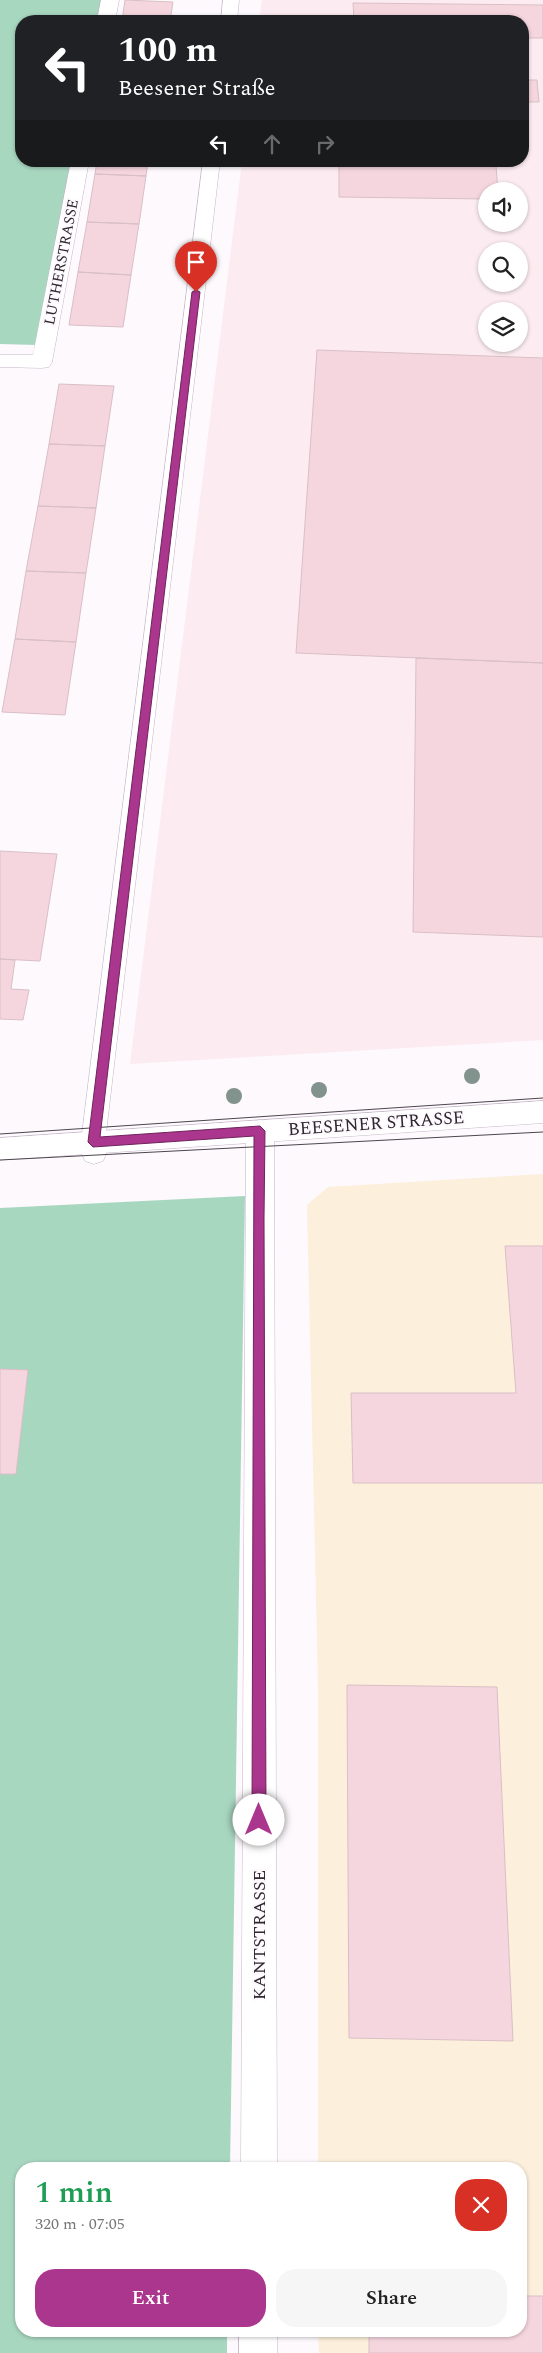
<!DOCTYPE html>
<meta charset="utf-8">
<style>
body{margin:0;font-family:Spectral,serif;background:#f6f6f6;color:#222;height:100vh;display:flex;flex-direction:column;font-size:19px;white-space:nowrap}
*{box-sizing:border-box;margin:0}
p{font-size:16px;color:#767676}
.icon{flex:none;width:28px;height:28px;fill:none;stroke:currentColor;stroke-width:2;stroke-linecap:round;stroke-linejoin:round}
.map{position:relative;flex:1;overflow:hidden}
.drawer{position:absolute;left:15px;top:2162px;width:512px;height:175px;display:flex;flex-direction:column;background:#fff;border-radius:20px;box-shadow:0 1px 4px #0004}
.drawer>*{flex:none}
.guide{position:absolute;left:15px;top:15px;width:514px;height:152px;border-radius:20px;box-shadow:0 1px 4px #0004;background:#202124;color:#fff;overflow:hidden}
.controls{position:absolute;left:478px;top:182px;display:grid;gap:10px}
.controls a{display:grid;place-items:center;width:50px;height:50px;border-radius:50%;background:#fff;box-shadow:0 1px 4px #0004;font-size:25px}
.pin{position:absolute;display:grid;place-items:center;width:42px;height:42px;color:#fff;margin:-51px -21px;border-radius:50% 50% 50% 0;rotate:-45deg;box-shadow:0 0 5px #0007}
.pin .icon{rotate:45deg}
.me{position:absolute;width:55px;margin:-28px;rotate:0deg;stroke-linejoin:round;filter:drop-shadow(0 0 4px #0008)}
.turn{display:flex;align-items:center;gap:18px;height:105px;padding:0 20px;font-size:22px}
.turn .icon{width:65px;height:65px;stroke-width:2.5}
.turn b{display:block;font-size:35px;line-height:42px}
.lanes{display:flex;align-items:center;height:48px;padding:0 20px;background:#0003;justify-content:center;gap:25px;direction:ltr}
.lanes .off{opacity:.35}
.round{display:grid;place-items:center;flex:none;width:52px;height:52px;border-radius:20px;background:#f6f6f6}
.head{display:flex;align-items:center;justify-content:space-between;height:85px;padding:0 20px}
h1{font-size:30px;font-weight:600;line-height:38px;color:#1e9e55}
.primary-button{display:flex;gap:10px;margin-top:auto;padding:10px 20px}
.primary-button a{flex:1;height:58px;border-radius:20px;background:#ab368e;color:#fff;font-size:20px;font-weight:600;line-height:58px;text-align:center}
.primary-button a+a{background:#f6f6f6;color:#222}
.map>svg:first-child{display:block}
.industrial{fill:#fcecf1;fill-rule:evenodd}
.education{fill:#fcefdb}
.green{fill:#a8d7c0}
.building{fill:#f5d6df;stroke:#d9bfc6}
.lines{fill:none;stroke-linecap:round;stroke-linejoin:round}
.service-casing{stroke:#c6b6c9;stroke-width:1}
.minor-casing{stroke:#c6b6c9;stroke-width:1}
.tertiary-casing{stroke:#c6b6c9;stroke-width:1}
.service{fill:#fff;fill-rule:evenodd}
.minor{fill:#fff;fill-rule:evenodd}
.tertiary{fill:#fff;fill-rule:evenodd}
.tram{stroke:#4c464d;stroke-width:1}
.tree{fill:#81938c}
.route{fill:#ab368e;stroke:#6f235c}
.labels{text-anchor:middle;stroke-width:4;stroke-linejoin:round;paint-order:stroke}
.far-street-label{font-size:15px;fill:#2f2830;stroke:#fdf9fd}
.street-label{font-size:18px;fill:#2f2830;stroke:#fdf9fd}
</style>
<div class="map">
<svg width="543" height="2353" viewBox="0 0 543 2353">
<rect width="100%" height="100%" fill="#fdf9fd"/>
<path class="industrial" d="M 262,0 L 543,0 L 543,1040 L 130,1064 L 242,161 L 522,161 L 522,21 L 259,21 ZM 486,191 L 519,191 L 519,224 L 486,224 ZM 486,251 L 519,251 L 519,284 L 486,284 ZM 486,311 L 519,311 L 519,344 L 486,344 Z"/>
<path class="education" d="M 543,1174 L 543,2353 L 319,2353 L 318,2331 L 521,2331 L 521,2169 L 318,2169 L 318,1684 L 307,1205 L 328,1187 Z"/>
<path class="green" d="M 0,0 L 101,0 L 97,21 L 21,21 L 21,161 L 71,161 L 37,345 L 0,344 Z
M 245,1196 L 230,2169 L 21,2169 L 21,2331 L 227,2331 L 227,2353 L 0,2353 L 0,1208 Z"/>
<path class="building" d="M 125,0 L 173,2 L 170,21 L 122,21 Z
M 353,3 L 543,5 L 543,38 L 522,38 L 522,21 L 354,21 Z
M 522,80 L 537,80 L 539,102 L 522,102 Z
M 97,161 L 148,161 L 146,176 L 95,174 Z
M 339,165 L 496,166 L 498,191 L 486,191 L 486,199 L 339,197 Z
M 95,174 L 146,176 L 139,224 L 87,222 Z
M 87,222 L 139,224 L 131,275 L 78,272 Z
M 78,272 L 131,275 L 123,327 L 69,325 Z
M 317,350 L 543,358 L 543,663 L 296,653 Z
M 59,384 L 114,386 L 105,446 L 49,444 Z
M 49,444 L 105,446 L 96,508 L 38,506 Z
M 38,506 L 96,508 L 86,573 L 26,571 Z
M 26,571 L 86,573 L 76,642 L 15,639 Z
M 15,639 L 76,642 L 65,715 L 2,712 Z
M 416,658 L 543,663 L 543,937 L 413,932 Z
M 0,851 L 57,854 L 40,961 L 0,959 Z
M 0,959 L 15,960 L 11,989 L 29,990 L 23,1020 L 0,1019 Z
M 505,1246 L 543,1246 L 543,1483 L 353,1483 L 351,1393 L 516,1393 Z
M 0,1369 L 28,1370 L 16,1474 L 0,1474 Z
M 347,1685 L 497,1687 L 513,2041 L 349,2038 Z
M 521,2296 L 543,2296 L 543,2353 L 369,2353 L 369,2331 L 521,2331 Z"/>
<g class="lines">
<defs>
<path id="service" d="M 223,0 L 239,0 L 237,21 L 221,21 Z
M 203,161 L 220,161 L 105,1142 L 106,1154 L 103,1161 L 94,1164 L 85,1161 L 82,1154 L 81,1142 Z"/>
<path id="minor" d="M 101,0 L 119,0 L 115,21 L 97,21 Z
M 71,161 L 89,161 L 52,362 L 49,367 L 42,368 L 0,367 L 0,355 L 33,355 Z
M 260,1120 L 270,1123 L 274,1131 L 277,2169 L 241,2169 L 246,1131 L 250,1123 Z
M 239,2331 L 277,2331 L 277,2353 L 239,2353 Z"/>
<path id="tertiary" d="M 543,1101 L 543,1123 L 0,1160 L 0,1138 Z"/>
</defs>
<use href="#service" class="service-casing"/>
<use href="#minor" class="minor-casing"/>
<use href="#tertiary" class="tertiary-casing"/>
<use href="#service" class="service"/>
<use href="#minor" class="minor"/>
<use href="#tertiary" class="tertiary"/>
<path class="tram" d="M 0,1134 L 543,1098
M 0,1160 L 543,1132"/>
</g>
<g class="tree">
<circle cx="472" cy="1076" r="8"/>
<circle cx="319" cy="1090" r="8"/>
<circle cx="234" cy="1096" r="8"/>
</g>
<path class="route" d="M 196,290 L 200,292 L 100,1137 L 260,1126 L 265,1131 L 264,1218 L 266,1820 L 264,1825 L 259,1827 L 254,1825 L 252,1820 L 254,1136 L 93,1147 L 88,1142 L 192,292 Z"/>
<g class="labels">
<g class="far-street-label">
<text transform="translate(61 262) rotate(-79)" y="5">LUTHERSTRASSE</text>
</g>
<g class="street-label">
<text transform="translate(376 1123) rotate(-4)" y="6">BEESENER STRASSE</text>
<text transform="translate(259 1935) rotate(-90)" y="6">KANTSTRASSE</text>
</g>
</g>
</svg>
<div class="controls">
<a><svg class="icon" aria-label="sound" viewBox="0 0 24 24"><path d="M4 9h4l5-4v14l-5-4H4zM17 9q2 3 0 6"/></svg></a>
<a><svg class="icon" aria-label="search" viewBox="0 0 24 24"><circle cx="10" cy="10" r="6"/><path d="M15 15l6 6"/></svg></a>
<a><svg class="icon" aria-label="layers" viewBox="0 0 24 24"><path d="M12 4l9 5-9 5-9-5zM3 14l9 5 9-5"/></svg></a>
</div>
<div class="pin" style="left:196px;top:292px;background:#d93025"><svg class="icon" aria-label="arrive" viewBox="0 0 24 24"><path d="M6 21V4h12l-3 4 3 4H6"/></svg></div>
<svg class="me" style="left:259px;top:1820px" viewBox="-20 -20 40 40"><circle r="19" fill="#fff"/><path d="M0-13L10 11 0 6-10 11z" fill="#ab368e"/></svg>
<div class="guide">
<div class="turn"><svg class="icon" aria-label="left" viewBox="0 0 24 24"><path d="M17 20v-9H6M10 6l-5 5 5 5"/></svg><div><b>100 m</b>Beesener Straße</div></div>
<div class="lanes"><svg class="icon" aria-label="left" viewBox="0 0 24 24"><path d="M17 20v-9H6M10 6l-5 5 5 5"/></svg><svg class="icon off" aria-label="ahead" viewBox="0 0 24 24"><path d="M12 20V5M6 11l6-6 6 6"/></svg><svg class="icon off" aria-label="right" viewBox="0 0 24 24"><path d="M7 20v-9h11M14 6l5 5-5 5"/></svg></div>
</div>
<section class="drawer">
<div class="head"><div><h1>1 min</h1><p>320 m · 07:05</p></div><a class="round" style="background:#d93025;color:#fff"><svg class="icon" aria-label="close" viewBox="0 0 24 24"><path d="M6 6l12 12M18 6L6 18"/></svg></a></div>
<div class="primary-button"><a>Exit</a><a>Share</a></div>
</section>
</div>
